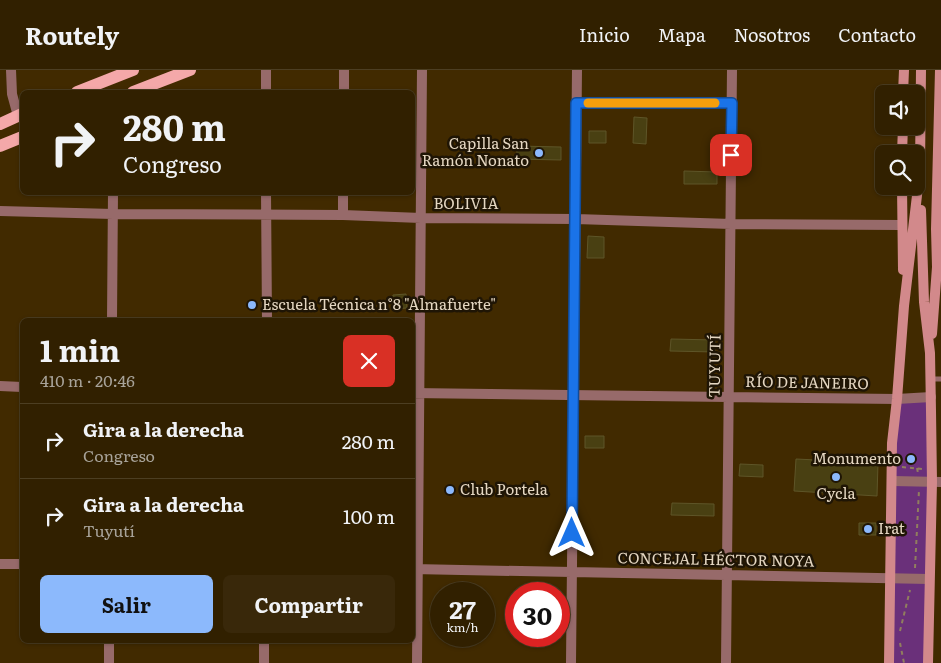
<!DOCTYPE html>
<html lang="es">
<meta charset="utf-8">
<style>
body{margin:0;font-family:Literata,serif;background:#39280a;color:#f1f3f6;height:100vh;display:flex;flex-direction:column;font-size:19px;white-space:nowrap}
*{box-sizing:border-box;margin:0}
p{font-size:16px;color:#a8a399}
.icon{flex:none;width:28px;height:28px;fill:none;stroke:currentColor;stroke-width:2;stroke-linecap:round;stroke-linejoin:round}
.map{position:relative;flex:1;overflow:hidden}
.side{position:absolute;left:20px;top:248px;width:395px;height:325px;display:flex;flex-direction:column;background:#312000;border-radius:8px;box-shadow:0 1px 4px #0004,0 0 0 1px #4c3e22}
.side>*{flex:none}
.hud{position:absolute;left:20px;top:20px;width:395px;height:105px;border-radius:8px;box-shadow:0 1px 4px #0004,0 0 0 1px #4c3e22;background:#312000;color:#f1f3f6;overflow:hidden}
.tools{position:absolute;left:875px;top:15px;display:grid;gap:10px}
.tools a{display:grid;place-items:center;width:50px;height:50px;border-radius:8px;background:#312000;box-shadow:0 1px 4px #0004,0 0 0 1px #4c3e22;font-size:25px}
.speed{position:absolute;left:430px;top:512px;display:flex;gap:10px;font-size:25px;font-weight:700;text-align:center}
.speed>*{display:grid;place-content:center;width:65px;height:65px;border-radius:50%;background:#312000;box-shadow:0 1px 4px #0004,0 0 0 1px #4c3e22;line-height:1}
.speed small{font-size:12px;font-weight:400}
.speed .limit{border:8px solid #d22;background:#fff;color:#111}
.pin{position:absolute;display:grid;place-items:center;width:42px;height:42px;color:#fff;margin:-21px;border-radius:10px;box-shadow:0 2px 8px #0006}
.me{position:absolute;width:55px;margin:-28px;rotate:0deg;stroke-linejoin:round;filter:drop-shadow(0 0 4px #0008)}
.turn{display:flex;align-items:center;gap:18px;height:105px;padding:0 20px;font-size:22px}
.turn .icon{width:65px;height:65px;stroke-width:2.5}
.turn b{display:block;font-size:35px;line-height:42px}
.round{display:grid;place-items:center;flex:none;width:52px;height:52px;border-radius:8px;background:#39280a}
.summary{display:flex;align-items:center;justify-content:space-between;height:85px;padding:0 20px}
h1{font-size:30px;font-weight:700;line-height:38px}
.primary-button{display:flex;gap:10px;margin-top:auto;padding:10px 20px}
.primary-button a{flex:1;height:58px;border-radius:8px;background:#8cb9fc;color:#111;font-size:20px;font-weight:700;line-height:58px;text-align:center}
.primary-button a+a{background:#39280a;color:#f1f3f6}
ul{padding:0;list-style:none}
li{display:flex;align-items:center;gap:15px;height:75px;padding:0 20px;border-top:1px solid #4c3e22}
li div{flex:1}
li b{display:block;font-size:19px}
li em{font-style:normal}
header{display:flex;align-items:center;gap:30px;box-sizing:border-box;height:70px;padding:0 25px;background:#312000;border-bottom:1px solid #4c3e22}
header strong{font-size:24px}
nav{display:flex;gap:28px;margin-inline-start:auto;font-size:18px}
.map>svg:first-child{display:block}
.green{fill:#6a307a}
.building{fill:#494012;stroke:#5e5528}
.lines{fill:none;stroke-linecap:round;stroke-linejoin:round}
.path{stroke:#917e5e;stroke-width:2;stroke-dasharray:4 4;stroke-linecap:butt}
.lane{stroke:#976a6a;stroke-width:5}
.street{stroke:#976a6a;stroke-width:10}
.secondary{stroke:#d2898b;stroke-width:10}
.primary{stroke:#f4a8a9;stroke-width:12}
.route-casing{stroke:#114b97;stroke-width:12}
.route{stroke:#1a73e8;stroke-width:9}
.slow{stroke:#f59e0b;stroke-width:9}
.poi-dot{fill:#8cb9fc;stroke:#1f1505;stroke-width:2}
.labels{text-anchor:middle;stroke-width:5;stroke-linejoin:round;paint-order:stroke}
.poi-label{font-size:15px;fill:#e5d7c2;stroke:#1f1505;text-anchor:start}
.street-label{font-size:15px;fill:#e5d7c2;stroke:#1f1505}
</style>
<header>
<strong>Routely</strong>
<nav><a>Inicio</a><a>Mapa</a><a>Nosotros</a><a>Contacto</a></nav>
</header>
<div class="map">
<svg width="941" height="593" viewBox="0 0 941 593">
<rect width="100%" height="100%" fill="#412a00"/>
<path class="green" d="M 931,327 L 928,593 L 889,593 L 897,329 Z"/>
<path class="building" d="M 634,47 L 647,48 L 646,74 L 633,73 Z
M 589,61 L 606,61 L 606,73 L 589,73 Z
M 517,76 L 561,77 L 561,90 L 517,89 Z
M 684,101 L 717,102 L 717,114 L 684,114 Z
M 588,166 L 604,167 L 604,188 L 587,188 Z
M 406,224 L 407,238 L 393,239 L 393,225 Z
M 671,269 L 715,270 L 715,282 L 670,281 Z
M 585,366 L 604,366 L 604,378 L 585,378 Z
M 796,389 L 878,393 L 877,426 L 794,421 Z
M 740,394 L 763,395 L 763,407 L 739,406 Z
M 672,433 L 714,434 L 714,446 L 671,445 Z
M 859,453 L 876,453 L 876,465 L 859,465 Z"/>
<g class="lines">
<path class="path" d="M 902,397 L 922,399
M 917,398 L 918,403
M 915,498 L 919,420
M 900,561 L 910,520
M 900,573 L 904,593"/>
<path class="lane" d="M 931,309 L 941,309"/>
<path class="street" d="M 11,0 L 12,24 L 18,46
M 266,22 L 266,0
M 344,22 L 344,0
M 576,33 L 732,33
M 266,122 L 267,250
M 0,141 L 113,144 L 343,145 L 421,148 L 576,149 L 731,154 L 902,155
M 343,145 L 343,122
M 112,250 L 113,122
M 0,316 L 22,317
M 412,323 L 729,327 L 897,329 L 931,327
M 892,411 L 941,412
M 0,494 L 22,494
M 413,499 L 929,509
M 109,593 L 109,570
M 264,593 L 264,570
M 417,593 L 422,0
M 571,593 L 577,0
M 726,593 L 732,0"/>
<path class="secondary" d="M 903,24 L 904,0
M 902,84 L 903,56
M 902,116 L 903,200
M 921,140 L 924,232 L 930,283 L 931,341 L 932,412 L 928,593
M 932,264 L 937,197 L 936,159 L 940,0
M 889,593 L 892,373 L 897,329 L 904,236 L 920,100 L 921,0"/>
<path class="primary" d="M 77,22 L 133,0
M 133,22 L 190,0
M 0,54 L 22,44
M 0,76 L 22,67"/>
</g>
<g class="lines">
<defs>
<path id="route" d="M 572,463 L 576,33 L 732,33 L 731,85"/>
</defs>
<use href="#route" class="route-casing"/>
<use href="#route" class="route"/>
<path class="slow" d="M 588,33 L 715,33"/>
</g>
<g class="poi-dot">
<circle cx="539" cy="83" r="5"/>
<circle cx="252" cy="235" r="5"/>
<circle cx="911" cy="389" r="5"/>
<circle cx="836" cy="407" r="5"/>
<circle cx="450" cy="420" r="5"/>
<circle cx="868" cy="459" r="5"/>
</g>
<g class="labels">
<g class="poi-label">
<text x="529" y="79" text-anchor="end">Capilla San<tspan x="529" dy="17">Ramón Nonato</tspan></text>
<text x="262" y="240">Escuela Técnica n°8 "Almafuerte"</text>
<text x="901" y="394" text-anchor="end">Monumento</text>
<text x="460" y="425">Club Portela</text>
<text x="836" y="429" text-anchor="middle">Cycla</text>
<text x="878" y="464">Irat</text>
</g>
<g class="street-label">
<text x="466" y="139">BOLIVIA</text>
<text transform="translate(715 296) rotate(-89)" y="5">TUYUTÍ</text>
<text transform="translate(807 313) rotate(1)" y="5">RÍO DE JANEIRO</text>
<text transform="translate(716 490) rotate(1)" y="5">CONCEJAL HÉCTOR NOYA</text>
</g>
</g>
</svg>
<div class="tools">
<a><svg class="icon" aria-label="sound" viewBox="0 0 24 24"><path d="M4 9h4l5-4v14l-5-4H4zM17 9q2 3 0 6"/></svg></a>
<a><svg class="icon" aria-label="search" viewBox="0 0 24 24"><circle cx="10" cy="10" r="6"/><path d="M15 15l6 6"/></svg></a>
</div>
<div class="speed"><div>27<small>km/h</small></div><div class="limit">30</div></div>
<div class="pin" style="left:731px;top:85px;background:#d93025"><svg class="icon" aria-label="arrive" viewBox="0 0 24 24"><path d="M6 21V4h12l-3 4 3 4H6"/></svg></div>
<svg class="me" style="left:572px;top:463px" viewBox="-20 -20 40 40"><path d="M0-17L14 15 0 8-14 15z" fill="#1a73e8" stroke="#fff" stroke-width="4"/></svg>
<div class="hud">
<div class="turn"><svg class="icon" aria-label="right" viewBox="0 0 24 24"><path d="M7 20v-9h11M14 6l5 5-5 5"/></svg><div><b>280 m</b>Congreso</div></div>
</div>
<section class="side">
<div class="summary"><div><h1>1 min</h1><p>410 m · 20:46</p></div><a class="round" style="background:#d93025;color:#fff"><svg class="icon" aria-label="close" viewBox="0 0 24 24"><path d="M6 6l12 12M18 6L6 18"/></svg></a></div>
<ul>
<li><svg class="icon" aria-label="right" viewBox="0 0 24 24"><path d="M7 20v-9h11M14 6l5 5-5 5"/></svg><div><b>Gira a la derecha</b><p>Congreso</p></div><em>280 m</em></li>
<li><svg class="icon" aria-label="right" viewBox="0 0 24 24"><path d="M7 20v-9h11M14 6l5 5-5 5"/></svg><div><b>Gira a la derecha</b><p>Tuyutí</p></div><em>100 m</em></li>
</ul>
<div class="primary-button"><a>Salir</a><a>Compartir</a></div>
</section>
</div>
